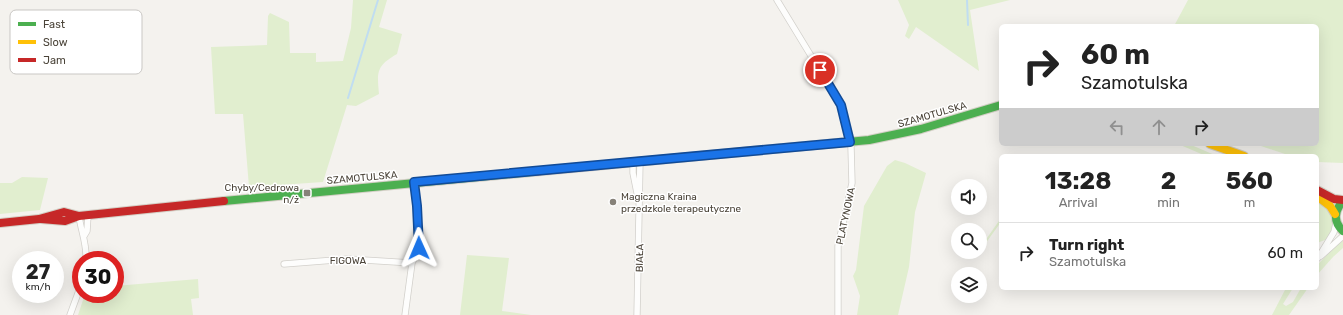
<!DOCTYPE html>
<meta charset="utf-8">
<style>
body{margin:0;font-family:Rubik,sans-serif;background:#f6f6f6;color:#222;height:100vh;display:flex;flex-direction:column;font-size:15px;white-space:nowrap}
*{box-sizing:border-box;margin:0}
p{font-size:13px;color:#767676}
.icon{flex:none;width:22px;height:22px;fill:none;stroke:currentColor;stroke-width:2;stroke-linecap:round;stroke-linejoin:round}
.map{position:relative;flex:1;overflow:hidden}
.drawer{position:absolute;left:999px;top:154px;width:320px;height:136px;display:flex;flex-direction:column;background:#fff;border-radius:6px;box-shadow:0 4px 16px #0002}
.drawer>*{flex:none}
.hud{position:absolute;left:999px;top:24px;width:320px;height:122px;border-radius:6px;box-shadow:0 4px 16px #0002;background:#fff;color:#222;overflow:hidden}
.tools{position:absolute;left:951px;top:179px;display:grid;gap:8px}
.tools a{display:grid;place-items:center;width:36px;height:36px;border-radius:50%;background:#fff;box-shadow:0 4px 16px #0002;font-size:20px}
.speed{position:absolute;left:12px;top:251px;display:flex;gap:8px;font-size:20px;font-weight:700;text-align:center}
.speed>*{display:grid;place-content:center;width:52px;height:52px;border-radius:50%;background:#fff;box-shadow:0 4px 16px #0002;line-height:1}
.speed small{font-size:10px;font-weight:400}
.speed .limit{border:6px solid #d22;background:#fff;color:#111}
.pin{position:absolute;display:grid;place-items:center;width:34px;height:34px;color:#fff;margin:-17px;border:2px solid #fff;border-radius:50%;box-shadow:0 1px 4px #0007}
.me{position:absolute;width:44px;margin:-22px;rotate:359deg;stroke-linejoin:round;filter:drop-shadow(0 0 3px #0008)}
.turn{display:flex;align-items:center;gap:14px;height:84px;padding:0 16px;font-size:18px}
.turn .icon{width:52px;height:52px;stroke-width:2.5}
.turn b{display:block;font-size:28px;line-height:34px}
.lanes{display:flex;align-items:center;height:38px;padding:0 16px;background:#0003;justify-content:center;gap:20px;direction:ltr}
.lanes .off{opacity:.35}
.eta{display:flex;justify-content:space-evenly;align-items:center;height:68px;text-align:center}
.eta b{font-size:24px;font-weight:700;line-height:28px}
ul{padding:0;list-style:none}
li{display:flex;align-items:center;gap:12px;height:60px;padding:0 16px;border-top:1px solid #e0e0e0}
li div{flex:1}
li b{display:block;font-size:15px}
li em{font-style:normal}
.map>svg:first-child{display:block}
.green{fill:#e1eecf}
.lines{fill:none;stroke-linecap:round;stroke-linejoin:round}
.stream{stroke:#c0ddf1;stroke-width:2}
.street-casing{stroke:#d2d0cb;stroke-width:7}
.fast-casing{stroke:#d3cfc5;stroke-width:10}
.slow-casing{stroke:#d3cfc5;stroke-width:10}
.jam-casing{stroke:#d3cfc5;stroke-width:10}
.street{stroke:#fdfdfc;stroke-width:5.5}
.fast{stroke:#4caf50;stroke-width:8}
.slow{stroke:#ffc107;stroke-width:8}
.jam{stroke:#c62828;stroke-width:8}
.route-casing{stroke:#114b97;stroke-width:10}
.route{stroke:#1a73e8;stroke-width:7}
.poi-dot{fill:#868178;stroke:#fff;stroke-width:1.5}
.labels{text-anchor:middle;stroke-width:3;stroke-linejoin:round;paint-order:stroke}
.street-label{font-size:10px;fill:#4b4439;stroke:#fff}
.poi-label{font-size:10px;fill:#4b4439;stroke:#fff;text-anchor:end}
.key{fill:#fff;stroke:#c9c7c4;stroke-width:1}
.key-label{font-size:11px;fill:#4b4439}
</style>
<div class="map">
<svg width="1343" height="315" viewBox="0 0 1343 315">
<rect width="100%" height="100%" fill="#f4f2ee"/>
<path class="green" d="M 353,0 L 387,0 L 379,27 L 402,34 L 397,54 C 376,66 377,72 379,94 L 356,106 L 347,105 L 323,182 L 249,187 L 243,114 L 215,114 L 211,47 L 267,45 L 268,16 L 270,13 L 289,22 L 290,53 L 316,53 L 316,62 L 343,61 L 351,28 Z
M 898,0 L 1010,0 L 970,10 L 979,71 L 916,27 L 909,39 L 905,36 L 909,25 Z
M 1188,0 L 1343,0 L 1343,163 L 1317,162 L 1317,156 L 1291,156 L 1255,144 L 1317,144 L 1317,26 L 1174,26 Z
M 1178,144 L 1189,144 L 1217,156 L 1206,156 Z
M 895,160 L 905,163 L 926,173 L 915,212 L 909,267 L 898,315 L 857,315 L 860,296 L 853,276 L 856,270 L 864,206 L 887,166 Z
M 22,177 L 48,178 L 40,210 L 0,214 L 0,183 L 12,183 Z
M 1317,200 L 1330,210 L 1333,222 L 1330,235 L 1325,240 L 1317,243 L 1319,217 L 1317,212 Z
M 1001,218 L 1001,222 L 980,251 L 980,248 Z
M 1343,239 L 1343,248 L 1333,257 L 1317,275 L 1317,265 Z
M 467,255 L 509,258 L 502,311 L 531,315 L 460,315 Z
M 198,279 L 199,298 L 191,299 L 193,315 L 78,315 L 85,294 L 115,294 L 115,286 Z
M 1286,288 L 1293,288 L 1283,304 L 1286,306 L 1293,302 L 1301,288 L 1308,288 L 1289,315 L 1272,315 Z"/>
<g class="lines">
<path class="stream" d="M 967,0 L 968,25
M 348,98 L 378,0"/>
<defs>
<path id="street" d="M 777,0 L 841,105 L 851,147 L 852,183 L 838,246 L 838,315
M 633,161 L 633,173 L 638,198
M 79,216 C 81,231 87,244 86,260
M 84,236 L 87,231 L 88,215
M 1321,256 L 1343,236
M 1318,258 L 1334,232 L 1336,223
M 284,264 L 348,259 L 412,263
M 70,315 L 81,285
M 405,315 L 412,263 L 419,248 L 420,237 L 414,183
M 637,315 L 640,161"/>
<path id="fast" d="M 720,154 L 869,140 L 921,129 L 1001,105
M 224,201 L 531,172
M 1343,201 C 1334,211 1333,222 1343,231"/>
<path id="slow" d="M 1210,144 L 1244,156
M 1317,196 L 1330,206 L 1335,214"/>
<path id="jam" d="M 531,172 L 720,154
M 1317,190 L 1334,199 L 1343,200
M 41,219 L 65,221 L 79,216 L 224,201
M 0,223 L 39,219 L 64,212 L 79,216"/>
</defs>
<use href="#street" class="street-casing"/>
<use href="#fast" class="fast-casing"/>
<use href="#slow" class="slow-casing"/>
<use href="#jam" class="jam-casing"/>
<use href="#street" class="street"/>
<use href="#fast" class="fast"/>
<use href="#slow" class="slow"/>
<use href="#jam" class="jam"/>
</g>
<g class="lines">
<defs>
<path id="route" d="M 419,248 L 417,206 L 414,182 L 850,142 L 841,105 L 820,70"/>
</defs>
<use href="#route" class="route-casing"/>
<use href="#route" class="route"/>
</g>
<g class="poi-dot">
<rect x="303" y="189" width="8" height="8" rx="2"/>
<circle cx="613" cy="202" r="4"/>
</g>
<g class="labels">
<g class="street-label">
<text transform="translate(932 114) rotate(-16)" y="4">SZAMOTULSKA</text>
<text transform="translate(362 177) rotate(-5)" y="4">SZAMOTULSKA</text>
<text transform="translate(845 216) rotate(-78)" y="4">PLATYNOWA</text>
<text transform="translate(639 258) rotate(-89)" y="4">BIAŁA</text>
<text x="348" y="264">FIGOWA</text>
</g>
<g class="poi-label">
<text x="299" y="191">Chyby/Cedrowa<tspan x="299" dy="12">n/ż</tspan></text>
<text x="621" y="200" text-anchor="start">Magiczna Kraina<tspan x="621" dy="12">przedzkole terapeutyczne</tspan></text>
</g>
</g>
<rect x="10" y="10" width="132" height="64" rx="6" class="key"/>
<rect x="18" y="22" width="18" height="4" fill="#4caf50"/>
<rect x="18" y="40" width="18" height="4" fill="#ffc107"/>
<rect x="18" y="58" width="18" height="4" fill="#c62828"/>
<g class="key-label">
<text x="43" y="28">Fast</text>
<text x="43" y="46">Slow</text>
<text x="43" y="64">Jam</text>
</g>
</svg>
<div class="tools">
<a><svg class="icon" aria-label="sound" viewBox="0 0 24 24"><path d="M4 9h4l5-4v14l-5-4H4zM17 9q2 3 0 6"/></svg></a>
<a><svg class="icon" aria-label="search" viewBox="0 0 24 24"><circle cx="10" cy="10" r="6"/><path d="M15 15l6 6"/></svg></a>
<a><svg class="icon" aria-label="layers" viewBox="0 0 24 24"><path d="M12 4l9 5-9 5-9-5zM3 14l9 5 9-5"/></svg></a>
</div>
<div class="speed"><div>27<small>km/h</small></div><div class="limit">30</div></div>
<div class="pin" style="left:820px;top:70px;background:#d93025"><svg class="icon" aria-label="arrive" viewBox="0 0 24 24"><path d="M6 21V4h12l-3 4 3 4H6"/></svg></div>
<svg class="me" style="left:419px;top:248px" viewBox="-20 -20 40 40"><path d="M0-17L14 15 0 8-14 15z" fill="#1a73e8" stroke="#fff" stroke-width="4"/></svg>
<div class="hud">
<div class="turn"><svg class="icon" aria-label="right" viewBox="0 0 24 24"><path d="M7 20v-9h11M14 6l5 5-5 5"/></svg><div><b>60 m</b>Szamotulska</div></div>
<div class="lanes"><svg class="icon off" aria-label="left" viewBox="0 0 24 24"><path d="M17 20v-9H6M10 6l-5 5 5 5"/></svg><svg class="icon off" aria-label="ahead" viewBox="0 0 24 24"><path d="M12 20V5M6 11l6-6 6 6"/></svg><svg class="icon" aria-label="right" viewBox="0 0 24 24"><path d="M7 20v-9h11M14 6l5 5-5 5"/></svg></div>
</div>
<section class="drawer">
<div class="eta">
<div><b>13:28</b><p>Arrival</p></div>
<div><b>2</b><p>min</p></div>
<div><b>560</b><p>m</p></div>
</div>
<ul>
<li><svg class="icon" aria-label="right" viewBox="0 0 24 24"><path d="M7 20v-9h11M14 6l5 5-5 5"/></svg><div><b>Turn right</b><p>Szamotulska</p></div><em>60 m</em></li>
</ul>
</section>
</div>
